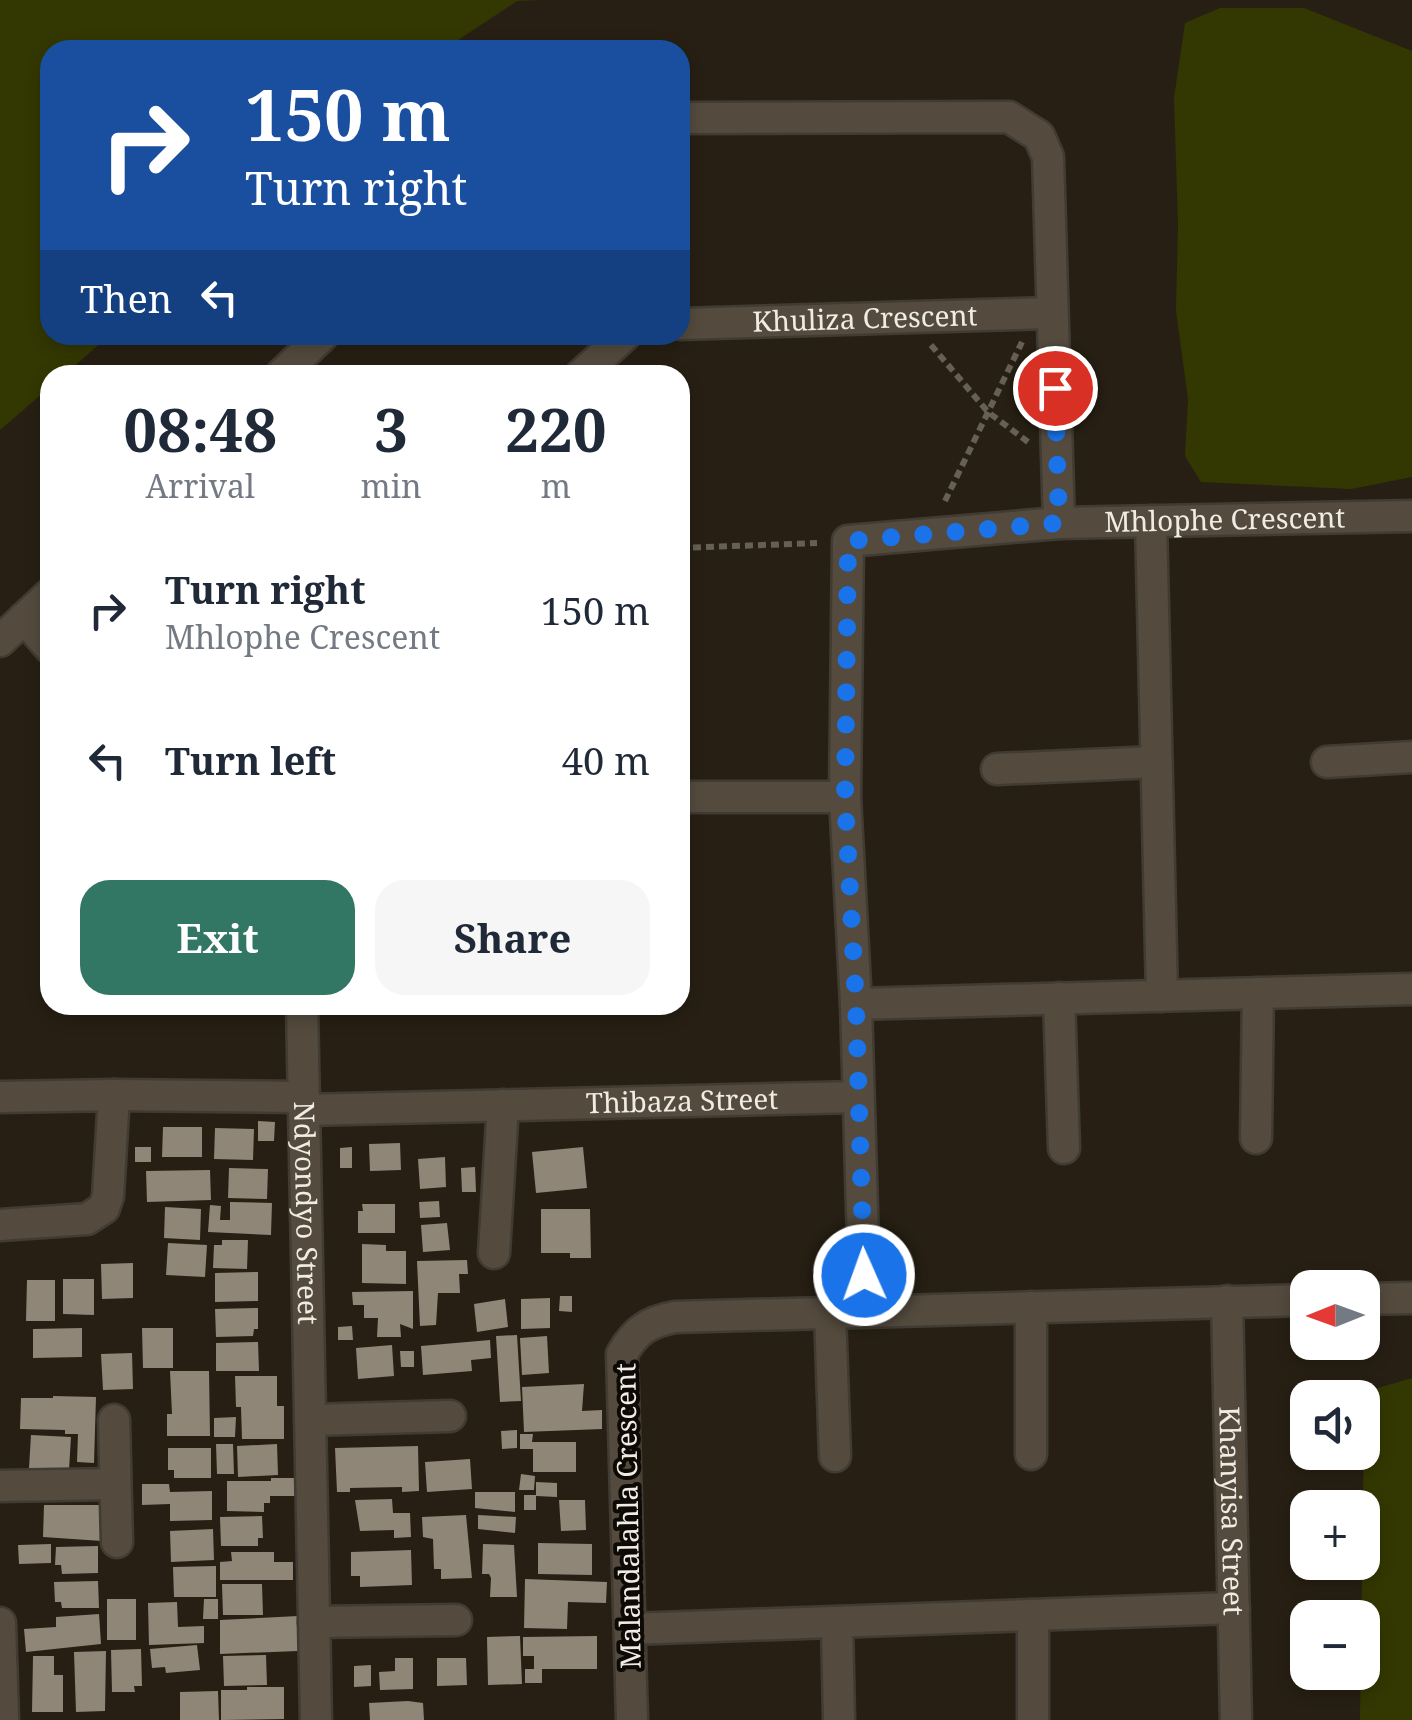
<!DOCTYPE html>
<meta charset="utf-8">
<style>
body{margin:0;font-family:"Noto Serif",serif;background:#f6f6f7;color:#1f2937;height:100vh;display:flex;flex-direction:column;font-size:38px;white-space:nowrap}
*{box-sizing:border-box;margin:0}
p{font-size:32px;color:#747a83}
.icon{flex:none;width:55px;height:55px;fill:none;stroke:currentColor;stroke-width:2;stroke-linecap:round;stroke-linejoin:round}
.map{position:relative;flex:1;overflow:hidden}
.panel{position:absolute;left:40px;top:365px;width:650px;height:650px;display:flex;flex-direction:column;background:#fff;border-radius:30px;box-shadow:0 5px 15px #0003}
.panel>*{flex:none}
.banner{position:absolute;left:40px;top:40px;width:650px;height:305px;border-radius:30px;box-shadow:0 5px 15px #0003;background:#1a4fa0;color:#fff;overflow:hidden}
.needle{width:65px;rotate:269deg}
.tools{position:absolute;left:1290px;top:1270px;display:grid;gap:20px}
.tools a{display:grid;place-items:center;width:90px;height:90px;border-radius:20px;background:#fff;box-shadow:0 5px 15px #0003;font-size:50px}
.pin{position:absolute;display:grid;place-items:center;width:85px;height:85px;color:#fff;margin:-42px;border:5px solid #fff;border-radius:50%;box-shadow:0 2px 10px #0007}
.me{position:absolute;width:110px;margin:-55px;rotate:358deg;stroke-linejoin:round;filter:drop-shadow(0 0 8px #0008)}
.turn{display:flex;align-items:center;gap:35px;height:210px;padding:0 40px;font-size:45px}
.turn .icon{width:130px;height:130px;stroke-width:2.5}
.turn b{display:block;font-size:70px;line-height:85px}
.then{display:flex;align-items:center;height:95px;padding:0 40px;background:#0003;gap:20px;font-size:38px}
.eta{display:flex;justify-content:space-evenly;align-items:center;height:170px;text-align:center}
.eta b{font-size:60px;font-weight:700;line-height:70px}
.button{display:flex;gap:20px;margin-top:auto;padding:20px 40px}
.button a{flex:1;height:115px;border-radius:30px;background:#327664;color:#fff;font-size:40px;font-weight:700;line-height:115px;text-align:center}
.button a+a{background:#f6f6f7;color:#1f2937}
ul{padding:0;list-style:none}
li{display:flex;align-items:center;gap:30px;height:150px;padding:0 40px}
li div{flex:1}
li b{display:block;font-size:38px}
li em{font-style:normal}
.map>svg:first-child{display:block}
.green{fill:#333802}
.building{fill:#8f8677}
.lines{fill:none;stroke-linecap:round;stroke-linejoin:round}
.street-casing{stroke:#403b33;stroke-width:35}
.path{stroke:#665f54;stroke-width:6;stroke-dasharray:8 5;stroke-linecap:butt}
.street{stroke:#544b3e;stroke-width:30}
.route{stroke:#1a73e8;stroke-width:18;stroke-dasharray:0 32.4}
.labels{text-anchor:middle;stroke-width:8;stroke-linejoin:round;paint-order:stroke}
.street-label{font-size:28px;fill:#f0ebe3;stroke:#0d0905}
</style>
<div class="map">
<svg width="1412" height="1720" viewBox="0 0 1412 1720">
<rect width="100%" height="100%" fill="#271f13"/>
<path class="green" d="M 0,0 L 543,0 L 517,1 L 443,50 L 50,50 L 50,335 L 110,335 L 64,375 L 50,375 L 50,387 L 0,430 Z
M 1220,8 L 1304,8 L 1412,51 L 1412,477 L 1351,489 L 1201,482 L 1185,456 L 1188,399 L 1176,311 L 1178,224 L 1174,98 L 1185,23 Z
M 1412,1378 L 1412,1720 L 1360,1720 L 1364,1421 L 1378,1388 Z"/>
<path class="building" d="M 258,1121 L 275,1122 L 274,1141 L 258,1141 Z
M 163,1127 L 202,1127 L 202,1157 L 162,1157 Z
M 215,1128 L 254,1129 L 253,1160 L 214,1159 Z
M 400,1143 L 401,1170 L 370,1171 L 369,1144 Z
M 135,1147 L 151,1147 L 151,1162 L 135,1162 Z
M 352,1147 L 352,1168 L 340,1168 L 340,1148 Z
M 583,1147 L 587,1188 L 536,1193 L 532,1152 Z
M 445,1157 L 446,1187 L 420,1189 L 418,1159 Z
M 475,1167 L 476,1192 L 462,1192 L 461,1168 Z
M 229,1168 L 268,1169 L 267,1199 L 228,1198 Z
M 210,1170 L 211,1200 L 147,1202 L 146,1171 Z
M 439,1201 L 440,1217 L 420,1218 L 419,1202 Z
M 230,1202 L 272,1203 L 271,1235 L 208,1232 L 210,1205 L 221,1206 L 220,1220 L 230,1220 Z
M 362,1204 L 395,1204 L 395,1233 L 358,1233 L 358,1211 L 363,1211 Z
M 165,1207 L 201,1209 L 200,1240 L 164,1238 Z
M 541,1209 L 590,1209 L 591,1258 L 570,1258 L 570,1253 L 541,1253 Z
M 447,1223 L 450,1250 L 423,1252 L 421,1225 Z
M 222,1240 L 248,1240 L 247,1269 L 213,1268 L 214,1245 L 222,1245 Z
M 168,1243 L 207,1245 L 205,1277 L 166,1275 Z
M 362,1244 L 386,1245 L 386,1251 L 406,1251 L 406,1284 L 362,1283 Z
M 467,1260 L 468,1274 L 459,1274 L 460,1293 L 438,1293 L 436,1325 L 420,1326 L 417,1261 Z
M 133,1263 L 133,1298 L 102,1299 L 101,1264 Z
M 258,1272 L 258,1301 L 215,1302 L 215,1273 Z
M 63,1279 L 94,1279 L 94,1315 L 63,1314 Z
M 27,1280 L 55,1280 L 55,1321 L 26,1321 Z
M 413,1291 L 413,1329 L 400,1324 L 401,1337 L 377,1337 L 378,1318 L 364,1318 L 364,1305 L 353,1305 L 352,1292 Z
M 560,1296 L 572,1296 L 572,1312 L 559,1311 Z
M 550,1298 L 550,1328 L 521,1329 L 521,1299 Z
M 505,1299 L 508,1327 L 477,1332 L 474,1304 Z
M 258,1308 L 258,1329 L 254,1329 L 253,1336 L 216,1337 L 215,1309 Z
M 352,1326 L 353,1340 L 338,1340 L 338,1327 Z
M 82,1328 L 82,1357 L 33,1358 L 33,1329 Z
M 142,1328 L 173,1328 L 173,1368 L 143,1368 Z
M 517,1335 L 521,1401 L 500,1402 L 496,1336 Z
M 547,1336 L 549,1373 L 522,1375 L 520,1338 Z
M 490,1340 L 491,1358 L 471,1360 L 472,1371 L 423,1375 L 421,1346 Z
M 258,1342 L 259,1371 L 216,1371 L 216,1343 Z
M 392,1345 L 394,1376 L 358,1379 L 356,1348 Z
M 400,1351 L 414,1351 L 414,1367 L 401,1367 Z
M 132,1353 L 133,1389 L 103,1390 L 101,1354 Z
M 170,1371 L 209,1371 L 210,1436 L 167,1436 L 167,1414 L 172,1414 Z
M 235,1376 L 277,1376 L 277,1406 L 284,1406 L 284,1439 L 242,1439 L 241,1407 L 236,1407 Z
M 584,1384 L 582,1411 L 602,1410 L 602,1429 L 524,1432 L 522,1387 Z
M 53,1396 L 96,1397 L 94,1463 L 77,1462 L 78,1434 L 65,1434 L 65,1430 L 20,1429 L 21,1398 L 53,1398 Z
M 236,1417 L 235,1437 L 214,1437 L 214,1418 Z
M 517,1430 L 517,1448 L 502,1449 L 501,1431 Z
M 520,1434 L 533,1434 L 532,1442 L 576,1442 L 576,1472 L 533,1472 L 533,1449 L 520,1449 Z
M 31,1435 L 71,1437 L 69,1470 L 29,1468 Z
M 216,1444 L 233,1444 L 234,1474 L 217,1474 Z
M 277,1444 L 278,1475 L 238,1477 L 237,1446 Z
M 418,1446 L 419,1491 L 402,1492 L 402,1487 L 350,1488 L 350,1492 L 337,1492 L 335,1448 Z
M 168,1448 L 211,1448 L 211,1478 L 174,1478 L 174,1470 L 168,1470 Z
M 470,1459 L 472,1489 L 427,1492 L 425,1462 Z
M 521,1474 L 535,1476 L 534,1490 L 519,1490 Z
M 271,1478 L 297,1478 L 297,1496 L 270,1496 L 270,1503 L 264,1503 L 264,1512 L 227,1511 L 227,1481 L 271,1481 Z
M 536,1482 L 557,1483 L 557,1497 L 536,1496 L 536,1510 L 524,1510 L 524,1495 L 536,1495 Z
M 142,1484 L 169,1484 L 170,1492 L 212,1491 L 212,1520 L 170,1521 L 170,1504 L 142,1505 Z
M 475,1492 L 515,1492 L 515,1512 L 475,1508 Z
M 392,1499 L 393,1513 L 410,1513 L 411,1537 L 394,1538 L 394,1530 L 360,1531 L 355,1500 Z
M 559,1500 L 585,1500 L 586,1530 L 561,1531 Z
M 44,1505 L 102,1505 L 102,1541 L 43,1537 Z
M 466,1515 L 472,1578 L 441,1579 L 441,1569 L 434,1569 L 433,1539 L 423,1537 L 422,1517 Z
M 478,1515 L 516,1517 L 515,1533 L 478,1529 Z
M 262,1516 L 263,1538 L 258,1538 L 258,1546 L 221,1546 L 220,1517 Z
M 213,1529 L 214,1560 L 171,1562 L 170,1531 Z
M 538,1543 L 592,1544 L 592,1575 L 538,1574 Z
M 51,1544 L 51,1563 L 19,1564 L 18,1545 Z
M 483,1544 L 514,1545 L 517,1597 L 490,1597 L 491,1578 L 489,1574 L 482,1574 Z
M 98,1546 L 98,1573 L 62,1574 L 61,1565 L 55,1565 L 56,1547 Z
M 411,1550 L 412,1585 L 360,1587 L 360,1576 L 351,1576 L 351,1552 Z
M 231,1552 L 274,1552 L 274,1562 L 293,1562 L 293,1580 L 220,1580 L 220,1562 L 232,1561 Z
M 216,1566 L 216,1597 L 174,1597 L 173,1567 Z
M 525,1579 L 607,1582 L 606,1603 L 568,1602 L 567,1629 L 524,1628 Z
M 98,1581 L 99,1608 L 62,1608 L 61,1602 L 55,1602 L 54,1582 Z
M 222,1584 L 262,1584 L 263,1615 L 223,1615 Z
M 107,1599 L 136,1599 L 136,1640 L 107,1640 Z
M 204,1599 L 218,1599 L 218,1619 L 203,1619 Z
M 177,1602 L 178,1627 L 204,1626 L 204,1643 L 149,1645 L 148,1603 Z
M 99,1614 L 101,1644 L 26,1652 L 24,1629 L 56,1627 L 56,1617 Z
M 298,1616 L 298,1651 L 220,1654 L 220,1620 Z
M 520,1636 L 522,1684 L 488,1685 L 487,1637 Z
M 597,1636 L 597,1669 L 542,1669 L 542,1683 L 525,1683 L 525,1669 L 534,1669 L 534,1656 L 523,1656 L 523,1637 Z
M 197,1645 L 200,1670 L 166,1673 L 165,1667 L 152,1668 L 150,1649 Z
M 141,1649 L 142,1686 L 134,1686 L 135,1692 L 112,1692 L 111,1650 Z
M 106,1651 L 105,1711 L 76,1712 L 74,1652 Z
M 266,1655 L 267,1685 L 224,1686 L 223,1656 Z
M 33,1656 L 54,1656 L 54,1675 L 63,1675 L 63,1712 L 32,1712 Z
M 395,1658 L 413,1658 L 413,1689 L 380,1690 L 379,1672 L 395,1671 Z
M 437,1658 L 466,1658 L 467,1685 L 437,1686 Z
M 371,1665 L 371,1686 L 354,1687 L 354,1666 Z
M 247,1687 L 284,1687 L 284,1719 L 221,1720 L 221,1690 L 247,1690 Z
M 218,1691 L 219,1720 L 180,1720 L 180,1692 Z
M 408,1701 L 423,1703 L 424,1720 L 370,1720 L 369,1703 Z"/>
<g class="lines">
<defs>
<g id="street">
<path d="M 680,118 L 1009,117 L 1039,136 L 1048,157 L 1059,523"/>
<path id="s1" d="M 680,324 L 1052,313"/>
<path d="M 281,375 L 323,335"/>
<path d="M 581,375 L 625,335"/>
<path d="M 1151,521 L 1162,996"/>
<path d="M 24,618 L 50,648"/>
<path d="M 0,641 L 50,594"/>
<path d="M 1327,762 L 1412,757"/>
<path d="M 997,769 L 1156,762"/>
<path d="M 680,797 L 845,797"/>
<path d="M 1059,998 L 1064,1148"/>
<path d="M 856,1004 L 1412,989"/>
<path id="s2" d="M 302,1005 L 316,1720"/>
<path d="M 114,1095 L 304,1097"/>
<path d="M 0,1097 L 114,1095 L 108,1196 L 104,1208 L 87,1219 L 0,1225"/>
<path id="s3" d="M 304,1110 L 857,1097"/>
<path d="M 1256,1138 L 1258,993"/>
<path d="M 494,1253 L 503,1105"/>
<path d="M 1362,1299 L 1412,1298"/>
<path id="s4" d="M 1227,1301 L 1236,1720"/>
<path id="s5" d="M 865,1311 L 856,1004 L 845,797 L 848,541 L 1059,523 L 1412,516"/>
<path d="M 830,1313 L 835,1456"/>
<path d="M 114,1420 L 117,1542"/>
<path d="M 310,1420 L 450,1416"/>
<path d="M 1031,1454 L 1031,1307"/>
<path d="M 0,1486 L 115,1484"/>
<path d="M 314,1622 L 456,1620"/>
<path d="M 837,1622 L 839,1720"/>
<path d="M 0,1623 L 3,1720"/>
<path d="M 630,1629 L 1234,1608"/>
<path d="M 632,1720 L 622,1354 C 635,1331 648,1322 675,1317 L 1308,1300"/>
<path d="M 1033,1720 L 1033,1615"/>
</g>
</defs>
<use href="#street" class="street-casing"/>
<path class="path" d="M 931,345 L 988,412 L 1028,442
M 945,501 L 1022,342
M 680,548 L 817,543"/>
<use href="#street" class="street"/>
</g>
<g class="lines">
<path class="route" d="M 864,1275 L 856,1004 L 845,797 L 848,541 L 1059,523 L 1055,388"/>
</g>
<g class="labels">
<g class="street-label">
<text dy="10" stroke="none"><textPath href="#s1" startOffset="185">Khuliza Crescent</textPath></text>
<text dy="10" stroke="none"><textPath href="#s5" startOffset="1148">Mhlophe Crescent</textPath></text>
<text dy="10" stroke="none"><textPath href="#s3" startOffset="378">Thibaza Street</textPath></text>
<text dy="10" stroke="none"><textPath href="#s2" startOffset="208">Ndyondyo Street</textPath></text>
<text dy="10" stroke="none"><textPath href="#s4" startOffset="210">Khanyisa Street</textPath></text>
<text transform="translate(628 1516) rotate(-91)" y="10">Malandalahla Crescent</text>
</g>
</g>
</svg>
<div class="tools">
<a><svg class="needle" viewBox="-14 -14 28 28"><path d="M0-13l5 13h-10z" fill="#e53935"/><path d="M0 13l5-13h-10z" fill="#747a83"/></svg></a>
<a><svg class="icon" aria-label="sound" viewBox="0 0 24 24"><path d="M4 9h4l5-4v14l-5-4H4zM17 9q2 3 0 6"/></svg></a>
<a>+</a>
<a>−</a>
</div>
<div class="pin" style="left:1055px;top:388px;background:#d93025"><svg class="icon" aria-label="arrive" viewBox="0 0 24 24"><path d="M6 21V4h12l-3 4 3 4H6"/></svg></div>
<svg class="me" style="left:864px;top:1275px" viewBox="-20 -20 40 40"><circle r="17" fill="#1a73e8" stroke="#fff" stroke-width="3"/><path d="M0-11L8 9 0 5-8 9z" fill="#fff"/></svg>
<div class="banner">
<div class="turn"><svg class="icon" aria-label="right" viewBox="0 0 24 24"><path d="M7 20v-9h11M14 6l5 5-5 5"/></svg><div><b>150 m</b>Turn right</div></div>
<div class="then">Then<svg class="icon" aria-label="left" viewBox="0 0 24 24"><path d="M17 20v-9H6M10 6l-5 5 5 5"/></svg></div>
</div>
<section class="panel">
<div class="eta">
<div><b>08:48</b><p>Arrival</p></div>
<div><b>3</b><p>min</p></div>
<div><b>220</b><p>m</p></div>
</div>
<ul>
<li><svg class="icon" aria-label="right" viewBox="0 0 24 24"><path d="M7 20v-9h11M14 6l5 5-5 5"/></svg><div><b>Turn right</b><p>Mhlophe Crescent</p></div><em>150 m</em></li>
<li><svg class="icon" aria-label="left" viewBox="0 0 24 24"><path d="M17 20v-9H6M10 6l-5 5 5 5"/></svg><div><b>Turn left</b></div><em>40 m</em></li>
</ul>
<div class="button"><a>Exit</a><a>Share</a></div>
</section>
</div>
